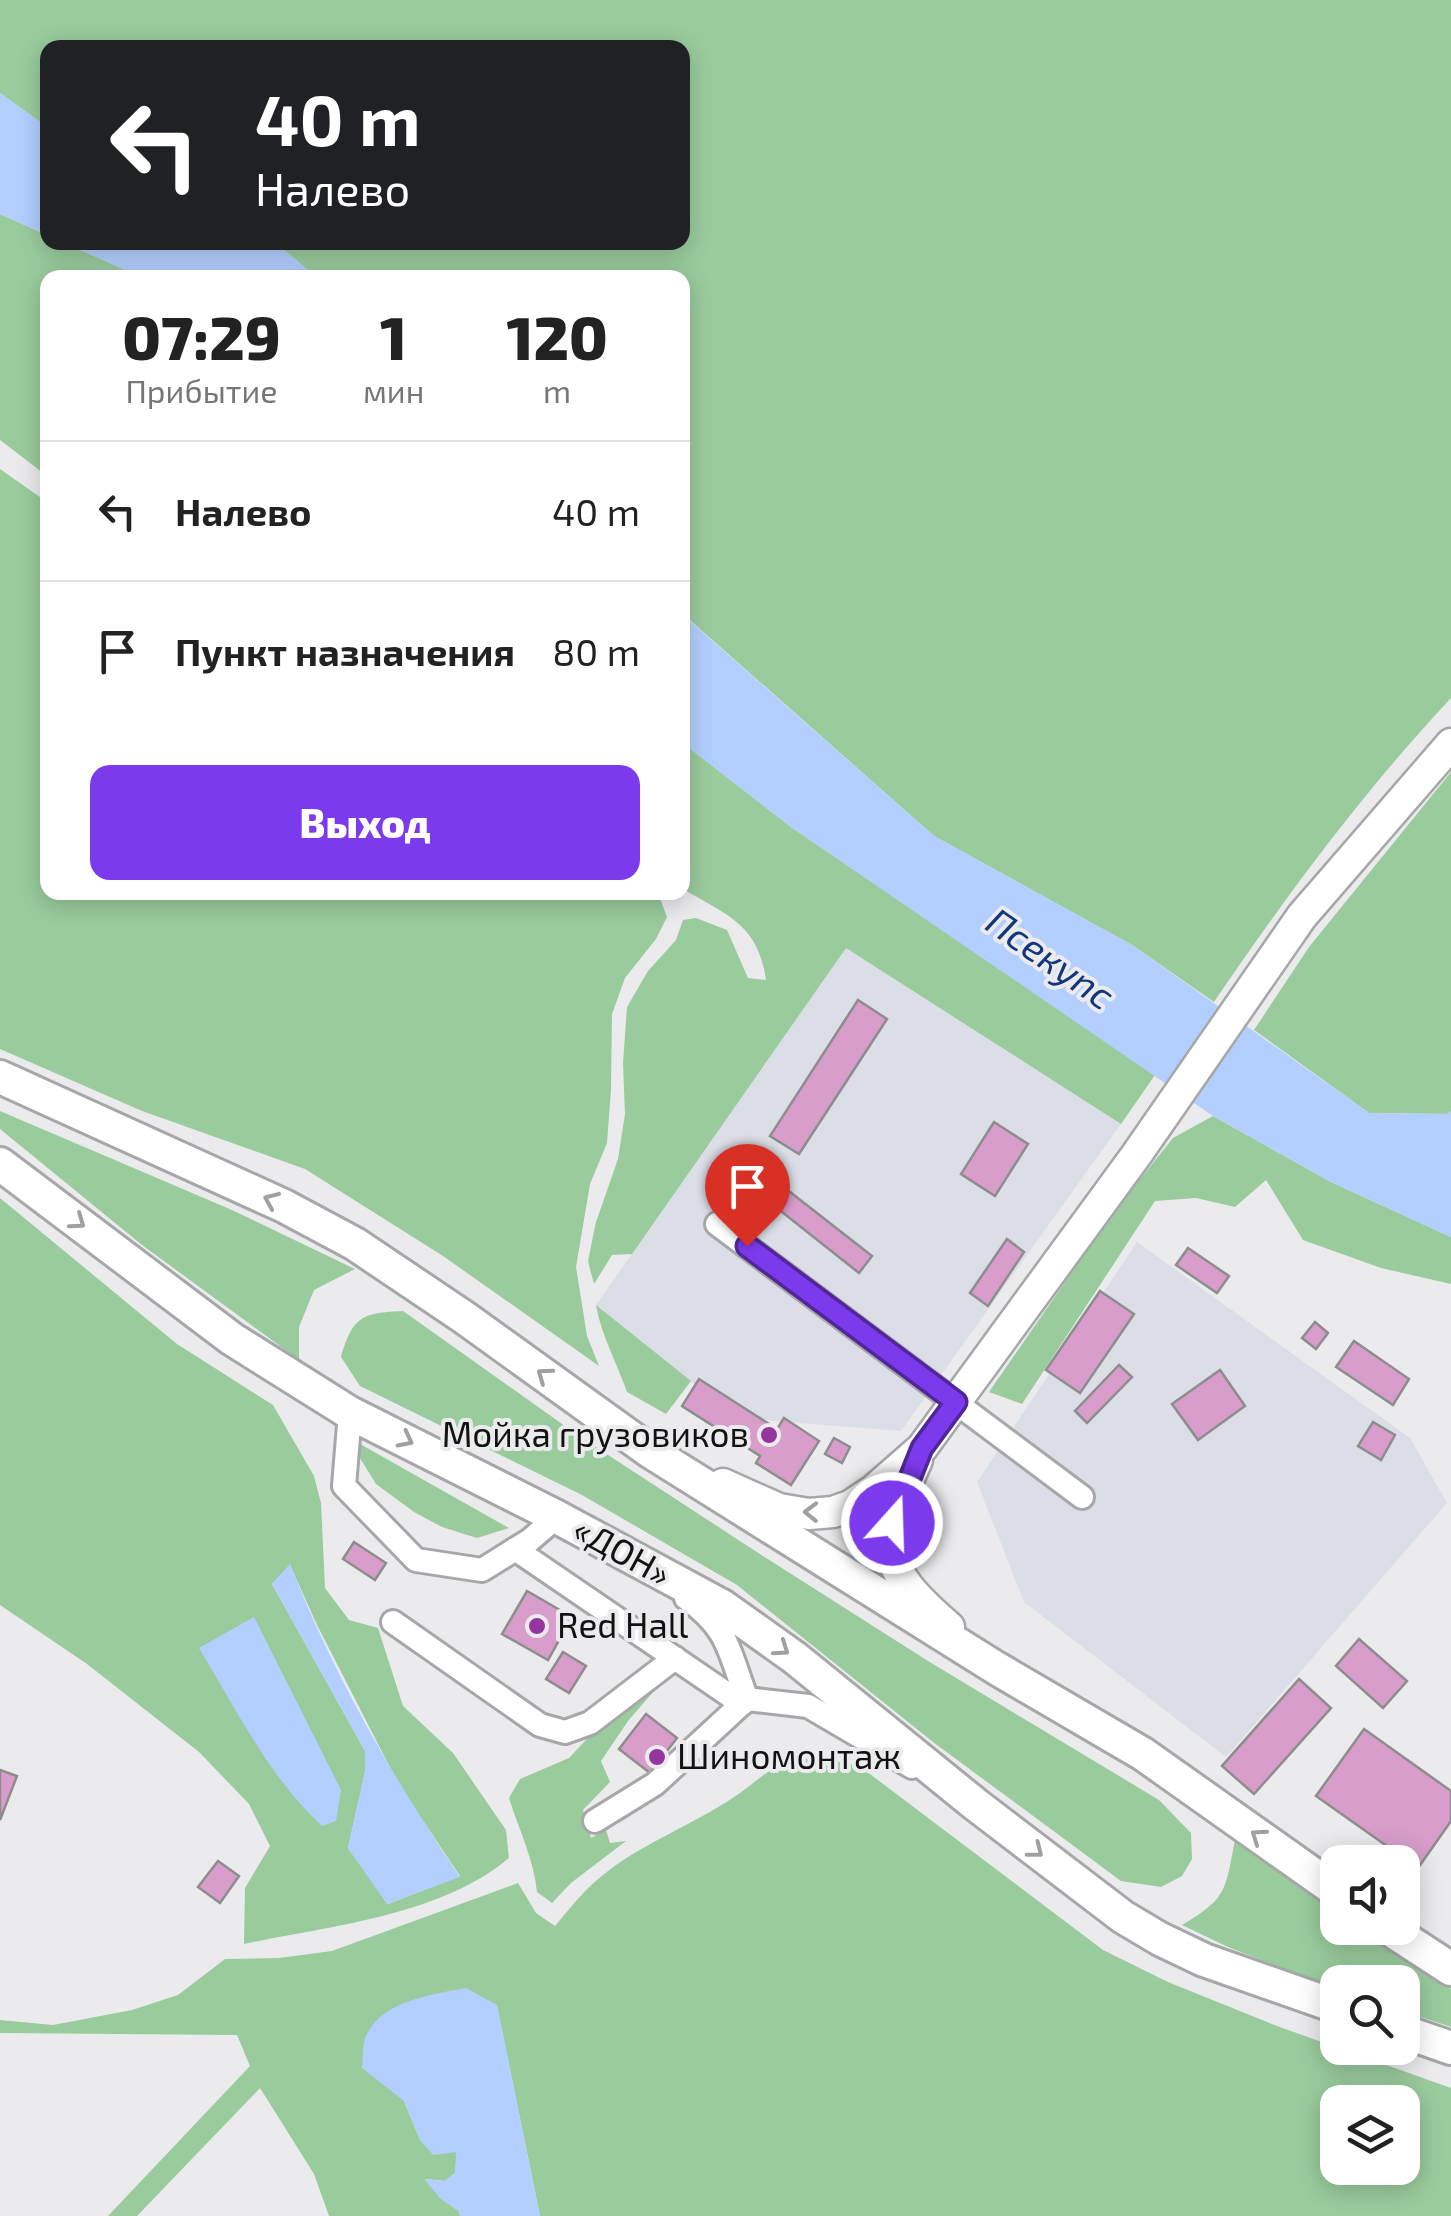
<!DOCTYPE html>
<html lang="ru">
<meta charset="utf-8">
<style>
body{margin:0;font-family:"Exo 2",sans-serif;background:#f2f2f2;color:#222;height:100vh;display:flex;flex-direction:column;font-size:38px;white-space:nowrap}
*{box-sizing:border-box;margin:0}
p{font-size:32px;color:#767676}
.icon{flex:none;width:55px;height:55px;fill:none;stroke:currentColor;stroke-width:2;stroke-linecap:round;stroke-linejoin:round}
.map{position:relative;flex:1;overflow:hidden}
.side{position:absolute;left:40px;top:270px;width:650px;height:630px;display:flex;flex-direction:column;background:#fff;border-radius:20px;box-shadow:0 5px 25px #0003}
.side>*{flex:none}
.hud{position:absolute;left:40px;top:40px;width:650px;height:210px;border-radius:20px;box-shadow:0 5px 25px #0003;background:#202124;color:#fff;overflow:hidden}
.controls{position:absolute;left:1320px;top:1845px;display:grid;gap:20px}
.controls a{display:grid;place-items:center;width:100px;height:100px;border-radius:20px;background:#fff;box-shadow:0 5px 25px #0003;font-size:50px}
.pin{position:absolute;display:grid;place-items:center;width:85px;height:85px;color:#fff;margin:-102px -42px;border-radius:50% 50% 50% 0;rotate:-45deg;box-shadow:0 0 10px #0007}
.pin .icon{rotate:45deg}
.me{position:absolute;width:110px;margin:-55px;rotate:20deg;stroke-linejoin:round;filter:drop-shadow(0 0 8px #0008)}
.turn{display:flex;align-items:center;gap:35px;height:210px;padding:0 50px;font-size:45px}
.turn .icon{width:130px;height:130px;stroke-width:2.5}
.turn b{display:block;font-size:70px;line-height:85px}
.eta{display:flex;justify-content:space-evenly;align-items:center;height:170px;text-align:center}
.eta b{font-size:60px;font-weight:800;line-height:70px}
.action{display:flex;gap:20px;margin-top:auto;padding:20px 50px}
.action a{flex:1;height:115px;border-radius:20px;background:#7c3aed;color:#fff;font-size:40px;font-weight:800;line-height:115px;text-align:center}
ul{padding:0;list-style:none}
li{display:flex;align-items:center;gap:30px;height:140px;padding:0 50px;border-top:2px solid #e0e0e0}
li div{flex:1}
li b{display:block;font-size:38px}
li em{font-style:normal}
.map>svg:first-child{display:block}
.built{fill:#dcdee7}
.green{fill:#9acb9d;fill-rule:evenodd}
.water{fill:#b3cfff}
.building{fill:#d89dcb;stroke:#8e8d8d;stroke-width:2.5}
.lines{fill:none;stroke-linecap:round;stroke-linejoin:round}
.minor-casing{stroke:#a6a7a8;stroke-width:28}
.major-casing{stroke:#a6a7a8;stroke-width:35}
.highway-casing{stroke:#a6a7a8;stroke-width:38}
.minor{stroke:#fff;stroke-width:22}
.major{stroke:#fff;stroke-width:30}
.highway{stroke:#fff;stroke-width:32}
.oneway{stroke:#a0a0a1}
.route-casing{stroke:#51269a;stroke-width:25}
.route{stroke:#7c3aed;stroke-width:18}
.poi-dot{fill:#95369f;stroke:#ebebed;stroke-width:4}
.labels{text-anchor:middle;stroke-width:8;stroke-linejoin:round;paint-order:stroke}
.poi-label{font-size:35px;fill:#121213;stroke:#ebebed;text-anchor:start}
.street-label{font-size:35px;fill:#121213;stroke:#ebebed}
.water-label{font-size:38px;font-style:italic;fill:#12377a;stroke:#ebebed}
</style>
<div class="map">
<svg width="1451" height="2216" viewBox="0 0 1451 2216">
<rect width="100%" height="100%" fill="#ebebed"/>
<path class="built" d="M 846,947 L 1121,1124 L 901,1431 L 736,1418 L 596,1305 Z
M 1137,1242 L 1410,1438 L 1447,1503 L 1226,1757 L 1024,1602 L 977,1482 Z"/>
<path class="green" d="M 0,0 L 1451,0 L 1451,698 C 1363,792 1286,896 1214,1002 L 1132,945 L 934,836 L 683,614 L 682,278 L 316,277 L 284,250 L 267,243 L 682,242 L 682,48 L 48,48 L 47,127 L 0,93 Z
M 0,214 L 47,235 L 48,242 L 65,243 L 141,277 L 48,278 L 47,476 L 0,440 Z
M 0,469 L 47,502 L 48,892 L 658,893 L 667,917 L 656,939 L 625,978 L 612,1014 L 611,1089 L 607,1143 L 590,1184 L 576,1267 L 587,1336 L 599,1366 L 443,1256 L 305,1169 L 142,1111 L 0,1049 Z
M 683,743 L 791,827 L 1155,1075 L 1121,1124 L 846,948 L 632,1254 L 612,1255 L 594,1284 L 588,1261 L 596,1222 L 618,1159 L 625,1114 L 623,1063 L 627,1007 L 648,971 L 676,940 L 683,920 L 696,918 L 727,930 L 748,978 L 766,980 C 758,924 727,915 683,889 Z
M 1451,772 L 1451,1111 L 1448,1114 L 1369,1113 L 1254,1030 L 1309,947 Z
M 0,1111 L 232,1210 L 355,1269 L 314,1290 L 299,1327 L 299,1360 L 142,1245 L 0,1129 Z
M 1213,1116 L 1331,1182 L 1451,1237 L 1451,1284 L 1381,1268 L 1303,1240 L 1266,1180 L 1235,1207 L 1196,1198 L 1155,1201 L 1022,1404 L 989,1392 L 1112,1214 L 1173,1138 Z
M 0,1198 L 177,1344 L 273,1405 L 314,1476 L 321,1503 L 325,1588 L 349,1620 L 378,1628 L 403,1706 L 453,1753 L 506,1830 L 509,1858 C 440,1916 329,1926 244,1944 L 245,1888 L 270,1846 L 249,1804 L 199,1752 L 87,1664 L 0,1605 ZM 290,1565 L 317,1625 L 399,1785 L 460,1876 L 388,1904 L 348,1848 L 365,1772 L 365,1751 L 272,1584 Z
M 596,1305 L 691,1381 L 666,1414 L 627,1392 C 617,1363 601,1335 596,1305 Z
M 403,1311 L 579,1436 L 763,1556 L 928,1661 L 1159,1800 L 1191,1833 L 1192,1859 L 1182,1876 L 1161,1887 L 1121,1881 L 933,1742 L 737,1585 L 582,1495 L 360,1386 L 341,1357 C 353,1316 362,1313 403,1311 Z
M 360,1444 L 509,1528 L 477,1538 L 442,1527 L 414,1512 L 376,1484 L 355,1450 Z
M 639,1683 L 654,1691 L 628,1721 L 601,1761 L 610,1782 L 583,1810 L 591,1838 L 606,1830 L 610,1843 L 626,1841 L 571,1883 L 552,1903 L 537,1892 C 534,1860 519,1830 509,1798 L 520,1779 L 569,1758 Z
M 813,1758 L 858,1765 L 1103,1950 L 1168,1982 L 1277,2026 L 1451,2088 L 1451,2216 L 540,2216 L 497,2006 L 404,2101 L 420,2140 L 457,2152 L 455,2173 L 445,2181 L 426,2179 L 440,2198 L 459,2211 L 460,2216 L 329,2216 L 314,2174 L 260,2088 L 137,2216 L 108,2216 L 250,2066 L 237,2035 L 0,2033 L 0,2020 L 53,2025 L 132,2010 L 178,1995 L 225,1959 L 279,1958 L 332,1951 L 518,1883 L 536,1913 L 555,1926 C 570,1908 585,1889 603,1875 C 640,1845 685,1828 725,1803 C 761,1781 768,1762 813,1758 ZM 1338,2102 L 1402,2102 L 1402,2168 L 1338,2168 Z
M 1235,1840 L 1337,1910 L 1338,1928 L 1362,1928 L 1451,1989 L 1451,2027 L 1403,2011 L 1402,1982 L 1338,1982 L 1337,1990 L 1228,1947 L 1182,1925 C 1228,1898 1225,1890 1235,1840 Z"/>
<path class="water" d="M 0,93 L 47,127 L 47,235 L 0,214 Z
M 65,243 L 267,243 L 284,250 L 316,277 L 141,277 Z
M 682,614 L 934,836 L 1132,945 L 1369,1113 L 1447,1114 L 1451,1111 L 1451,1237 L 1331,1182 L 1213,1116 L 791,827 L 685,745 Z
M 290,1564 C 333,1674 394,1780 460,1877 L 387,1904 L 348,1848 L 365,1772 L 365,1751 L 272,1584 Z
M 254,1617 L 341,1790 L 336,1821 L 322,1826 C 269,1777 236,1709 199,1648 Z
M 466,1988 L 497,2005 L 540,2216 L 460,2216 L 459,2211 L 440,2198 L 424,2179 L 445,2181 L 455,2173 L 456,2152 L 433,2155 L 420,2140 L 404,2101 L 362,2068 C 363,2059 362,2045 366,2036 C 382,2000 432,1995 466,1988 Z"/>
<path class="building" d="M 858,1000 L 887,1019 L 799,1154 L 770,1136 Z
M 994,1122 L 1028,1144 L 995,1196 L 961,1174 Z
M 776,1181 L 872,1256 L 859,1273 L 763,1197 Z
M 1007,1239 L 1024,1252 L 988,1306 L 970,1293 Z
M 1188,1248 L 1229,1276 L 1217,1293 L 1176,1265 Z
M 1100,1291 L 1134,1314 L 1080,1393 L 1046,1370 Z
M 1315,1322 L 1328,1333 L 1316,1349 L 1302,1338 Z
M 1354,1341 L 1409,1379 L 1393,1405 L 1336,1367 Z
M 1119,1365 L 1132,1377 L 1087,1423 L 1075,1411 Z
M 1220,1370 L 1245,1406 L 1198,1440 L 1172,1404 Z
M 699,1379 L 777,1429 L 784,1418 L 819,1441 L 791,1485 L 756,1463 L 760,1456 L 682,1406 Z
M 1373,1422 L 1395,1435 L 1381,1460 L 1358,1446 Z
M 834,1438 L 850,1447 L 842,1463 L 825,1454 Z
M 354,1542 L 386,1563 L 375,1580 L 343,1559 Z
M 527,1591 L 572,1617 L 548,1660 L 502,1634 Z
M 1359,1639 L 1407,1681 L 1383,1708 L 1336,1666 Z
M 563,1652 L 586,1666 L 569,1693 L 546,1679 Z
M 1299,1679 L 1331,1708 L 1254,1794 L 1222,1766 Z
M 646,1714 L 677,1738 L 650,1773 L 619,1749 Z
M 1364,1729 L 1451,1791 L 1451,1821 L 1418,1868 L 1316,1796 Z
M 0,1770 L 17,1776 L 0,1820 Z
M 218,1861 L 239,1876 L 220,1903 L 198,1887 Z"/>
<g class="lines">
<defs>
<path id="minor" d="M 717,1224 L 1082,1497
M 350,1413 L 344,1486 L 416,1560 L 482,1570 L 530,1540 L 557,1517
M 515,1549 L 742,1704
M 686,1598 C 731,1631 728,1651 747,1699
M 393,1622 L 540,1725 L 565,1732 L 590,1723 L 675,1658
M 595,1821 L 655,1784 L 747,1699 L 808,1706 L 912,1767"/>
<path id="major" d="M 917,1460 C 879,1545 877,1565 949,1627
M 723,1484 L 779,1509 L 809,1514 L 833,1512 L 850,1506 L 874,1490 L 922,1448 L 1137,1154 L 1302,916 L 1451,744"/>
<path id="highway" d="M 0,1077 L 284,1206 L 355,1244 L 465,1318 L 651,1452 L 996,1668 L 1143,1754 L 1338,1892
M 0,1164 L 232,1339 L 350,1413 L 557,1517 L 722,1606 L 795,1658 L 975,1804 L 1123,1917 L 1160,1939 L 1204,1960 L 1338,2007
M 1388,1928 L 1451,1969
M 1402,2031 L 1451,2048"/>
</defs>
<use href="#minor" class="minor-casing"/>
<use href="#major" class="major-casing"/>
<use href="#highway" class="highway-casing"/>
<use href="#minor" class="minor"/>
<use href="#major" class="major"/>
<use href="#highway" class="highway"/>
</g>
<defs><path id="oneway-chevron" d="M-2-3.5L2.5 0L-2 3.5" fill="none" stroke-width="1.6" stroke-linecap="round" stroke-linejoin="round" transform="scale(2.5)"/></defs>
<g class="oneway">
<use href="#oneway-chevron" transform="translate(271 1200) rotate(-157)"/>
<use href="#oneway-chevron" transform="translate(78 1222) rotate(36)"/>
<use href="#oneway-chevron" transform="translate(544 1375) rotate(-144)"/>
<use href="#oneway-chevron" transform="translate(406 1440) rotate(27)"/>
<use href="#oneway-chevron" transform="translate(811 1512) rotate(-179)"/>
<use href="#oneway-chevron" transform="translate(782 1649) rotate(35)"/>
<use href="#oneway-chevron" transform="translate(1258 1836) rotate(-145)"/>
<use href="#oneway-chevron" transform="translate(1036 1851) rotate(38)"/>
</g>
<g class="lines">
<defs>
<path id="route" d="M 747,1246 L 956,1402 L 922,1448 L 892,1523"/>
</defs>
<use href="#route" class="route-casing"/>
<use href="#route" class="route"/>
</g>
<g class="poi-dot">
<circle cx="769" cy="1435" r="10"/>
<circle cx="537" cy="1626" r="10"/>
<circle cx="657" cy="1757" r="10"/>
</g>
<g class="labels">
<g class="poi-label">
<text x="749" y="1447" text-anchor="end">Мойка грузовиков</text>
<text x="557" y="1638">Red Hall</text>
<text x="677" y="1769">Шиномонтаж</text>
</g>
<g class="street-label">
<text transform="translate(622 1552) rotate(29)" y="12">«ДОН»</text>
</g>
<g class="water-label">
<text transform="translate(1050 959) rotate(35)" y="13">Псекупс</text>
</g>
</g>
</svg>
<div class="controls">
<a><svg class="icon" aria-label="sound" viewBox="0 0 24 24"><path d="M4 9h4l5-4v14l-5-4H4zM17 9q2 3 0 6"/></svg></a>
<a><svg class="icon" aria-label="search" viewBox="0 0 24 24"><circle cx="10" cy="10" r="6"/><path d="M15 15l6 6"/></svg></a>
<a><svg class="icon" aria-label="layers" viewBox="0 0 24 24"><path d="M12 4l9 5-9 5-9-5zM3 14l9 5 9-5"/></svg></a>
</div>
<div class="pin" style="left:747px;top:1246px;background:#d93025"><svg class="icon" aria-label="arrive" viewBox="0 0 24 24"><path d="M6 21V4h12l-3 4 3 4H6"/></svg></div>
<svg class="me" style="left:892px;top:1523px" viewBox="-20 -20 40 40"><circle r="17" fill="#7c3aed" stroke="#fff" stroke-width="3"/><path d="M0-11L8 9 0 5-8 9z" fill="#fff"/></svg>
<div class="hud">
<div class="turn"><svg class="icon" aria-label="left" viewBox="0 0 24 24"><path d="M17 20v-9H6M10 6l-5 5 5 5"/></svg><div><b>40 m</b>Налево</div></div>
</div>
<section class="side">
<div class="eta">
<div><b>07:29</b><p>Прибытие</p></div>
<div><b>1</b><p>мин</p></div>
<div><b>120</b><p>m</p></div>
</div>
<ul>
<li><svg class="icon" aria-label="left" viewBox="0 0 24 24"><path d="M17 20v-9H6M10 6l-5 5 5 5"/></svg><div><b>Налево</b></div><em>40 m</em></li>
<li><svg class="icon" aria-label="arrive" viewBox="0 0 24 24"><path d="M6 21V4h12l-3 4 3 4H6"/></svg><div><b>Пункт назначения</b></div><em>80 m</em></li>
</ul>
<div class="action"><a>Выход</a></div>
</section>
</div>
